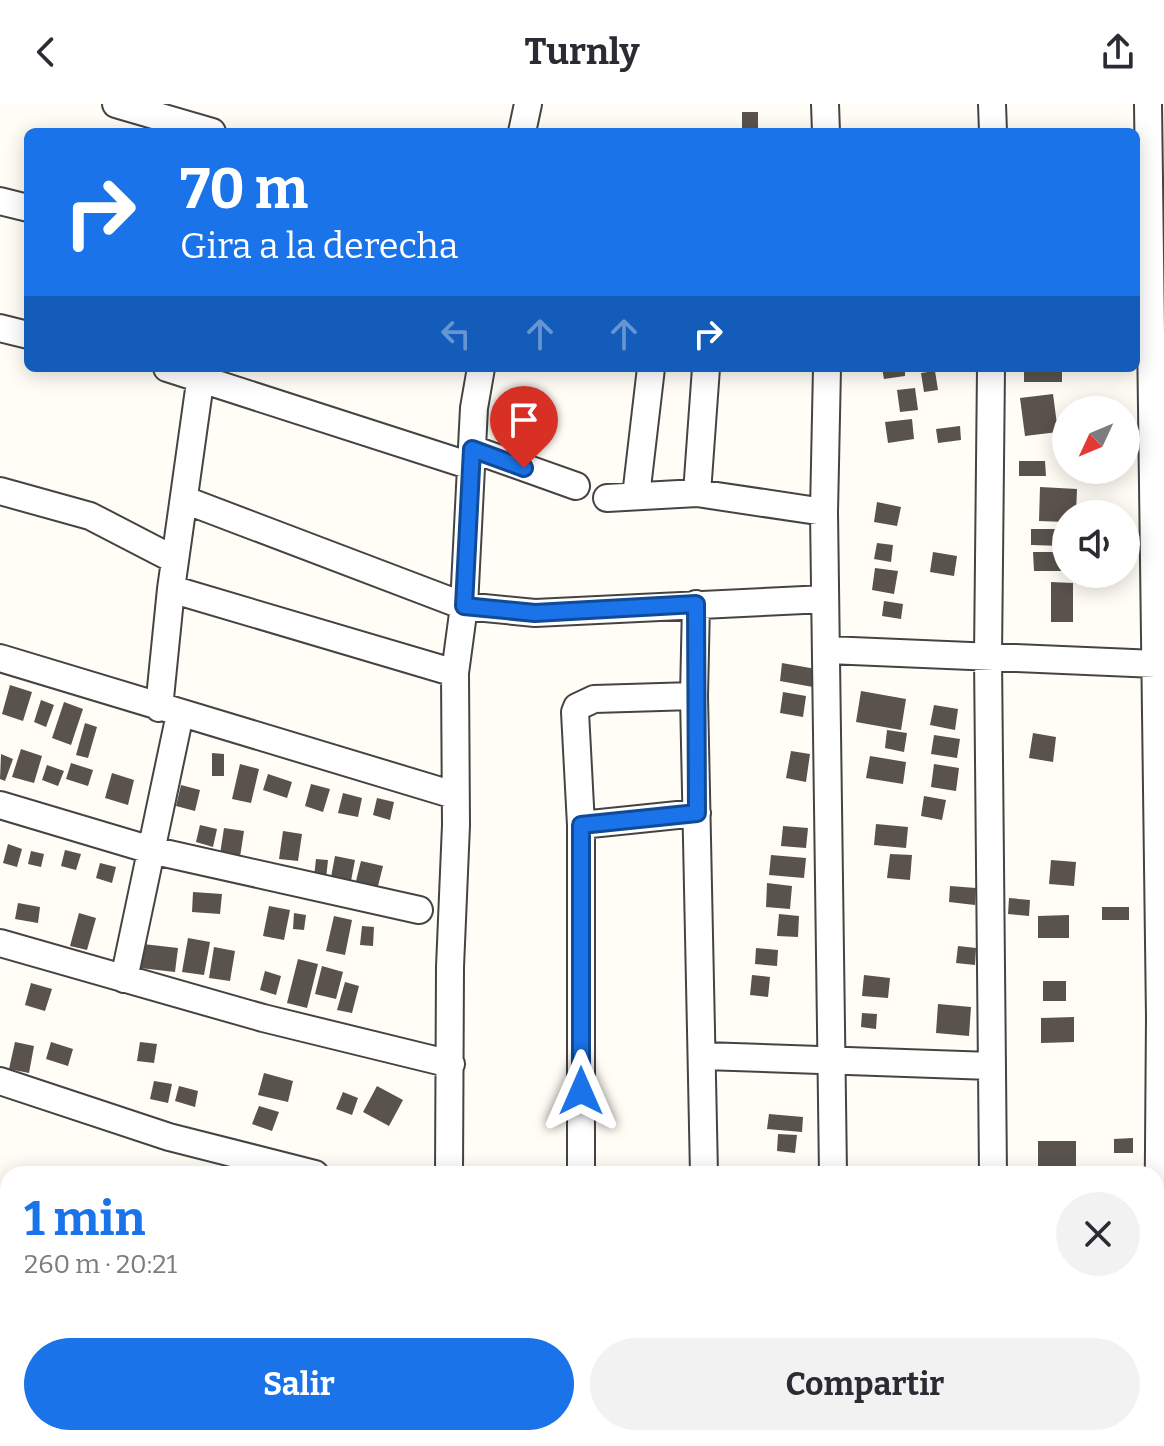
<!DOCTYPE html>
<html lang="es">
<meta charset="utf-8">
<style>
body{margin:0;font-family:Bitter,serif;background:#f2f2f3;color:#2b2b33;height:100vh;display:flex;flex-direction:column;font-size:30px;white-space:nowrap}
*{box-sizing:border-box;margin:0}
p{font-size:26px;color:#7c7c81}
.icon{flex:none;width:44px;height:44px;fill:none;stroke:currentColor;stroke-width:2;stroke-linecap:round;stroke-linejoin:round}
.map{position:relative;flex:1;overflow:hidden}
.panel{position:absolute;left:0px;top:1062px;width:1164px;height:280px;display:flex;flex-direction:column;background:#fff;border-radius:24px 24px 0 0;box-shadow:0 4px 20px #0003}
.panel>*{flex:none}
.banner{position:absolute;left:24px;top:24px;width:1116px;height:244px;border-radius:12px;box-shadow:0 4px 20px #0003;background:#1a73e8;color:#fff;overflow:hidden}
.needle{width:52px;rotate:226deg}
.tools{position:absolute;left:1052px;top:292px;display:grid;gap:16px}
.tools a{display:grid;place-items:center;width:88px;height:88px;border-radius:50%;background:#fff;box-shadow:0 4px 20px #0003;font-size:40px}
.pin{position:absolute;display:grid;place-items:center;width:68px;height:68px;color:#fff;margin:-82px -34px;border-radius:50% 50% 50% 0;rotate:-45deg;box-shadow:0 0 8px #0007}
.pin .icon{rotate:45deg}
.me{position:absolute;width:88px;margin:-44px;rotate:0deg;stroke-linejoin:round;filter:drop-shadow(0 0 6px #0008)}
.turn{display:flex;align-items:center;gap:28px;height:168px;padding:0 24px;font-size:36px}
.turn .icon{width:104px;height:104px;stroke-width:2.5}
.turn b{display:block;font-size:56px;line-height:68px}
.lanes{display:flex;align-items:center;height:76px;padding:0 24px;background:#0003;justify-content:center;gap:40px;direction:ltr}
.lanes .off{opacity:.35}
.round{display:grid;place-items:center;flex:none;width:84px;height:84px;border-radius:42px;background:#f2f2f3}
.headline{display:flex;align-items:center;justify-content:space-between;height:136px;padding:0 24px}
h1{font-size:48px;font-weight:700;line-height:60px;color:#1a73e8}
.cta{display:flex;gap:16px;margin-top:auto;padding:16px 24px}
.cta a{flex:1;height:92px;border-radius:48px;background:#1a73e8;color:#fff;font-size:32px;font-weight:700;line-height:92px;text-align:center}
.cta a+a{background:#f2f2f3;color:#2b2b33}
header{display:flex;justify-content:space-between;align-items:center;height:104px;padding:0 24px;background:#fff;font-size:36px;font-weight:700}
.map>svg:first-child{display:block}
.building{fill:#5a524d}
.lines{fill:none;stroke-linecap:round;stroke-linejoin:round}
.minor-casing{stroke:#444;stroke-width:30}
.minor{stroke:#fff;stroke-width:26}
.route-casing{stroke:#114b97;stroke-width:20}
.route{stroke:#1a73e8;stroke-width:14}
</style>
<header><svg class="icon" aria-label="back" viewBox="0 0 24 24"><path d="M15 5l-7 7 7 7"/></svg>Turnly<svg class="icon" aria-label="share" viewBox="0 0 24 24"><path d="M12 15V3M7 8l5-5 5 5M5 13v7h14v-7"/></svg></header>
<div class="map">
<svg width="1164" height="1342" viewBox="0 0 1164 1342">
<rect width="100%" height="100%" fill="#fffdf5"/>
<path class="building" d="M 742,8 L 758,8 L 758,28 L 742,28 Z
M 882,264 L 905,264 L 905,272 L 884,275 Z
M 1024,264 L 1062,264 L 1062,278 L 1024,278 Z
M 935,267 L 938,286 L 924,288 L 921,269 Z
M 915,284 L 918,306 L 900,308 L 897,286 Z
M 1053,290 L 1058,328 L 1025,332 L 1020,294 Z
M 912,315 L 914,335 L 888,339 L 885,318 Z
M 960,322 L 961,336 L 938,339 L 936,325 Z
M 1019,357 L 1045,357 L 1046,372 L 1019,372 Z
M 1040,383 L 1077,385 L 1076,410 L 1066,410 L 1066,418 L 1039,417 Z
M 877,398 L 901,403 L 897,422 L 874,418 Z
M 1031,425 L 1064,425 L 1064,442 L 1031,441 Z
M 877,439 L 893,441 L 891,458 L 874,455 Z
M 933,448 L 957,452 L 954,472 L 930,468 Z
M 1033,448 L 1066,448 L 1066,467 L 1034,467 Z
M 875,464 L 898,467 L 894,490 L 872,486 Z
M 1051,478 L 1073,479 L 1073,518 L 1051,518 Z
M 884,497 L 903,500 L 901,515 L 882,512 Z
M 782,559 L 816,565 L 813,583 L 780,577 Z
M 10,581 L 32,588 L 23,617 L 2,610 Z
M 861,587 L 906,595 L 901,626 L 856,618 Z
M 783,588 L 806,592 L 803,613 L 780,609 Z
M 41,596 L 54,601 L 46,623 L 34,618 Z
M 64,598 L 83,605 L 71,641 L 52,634 Z
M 934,601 L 958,605 L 955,626 L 930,621 Z
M 85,619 L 97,623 L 88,654 L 76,651 Z
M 887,626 L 907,629 L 904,648 L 885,644 Z
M 1033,629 L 1056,633 L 1053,658 L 1029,654 Z
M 934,631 L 960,635 L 957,654 L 931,650 Z
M 21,645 L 42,652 L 34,679 L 12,673 Z
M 791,647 L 810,650 L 806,678 L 786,674 Z
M 212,649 L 224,650 L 224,672 L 212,672 Z
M 1,650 L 13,655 L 5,677 L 0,675 Z
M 870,652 L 906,658 L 903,680 L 866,674 Z
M 71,659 L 93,666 L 88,682 L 66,675 Z
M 240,660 L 259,665 L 251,699 L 232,695 Z
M 934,660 L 959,664 L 956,687 L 931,683 Z
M 47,661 L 64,667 L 58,682 L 42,676 Z
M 112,669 L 134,676 L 128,701 L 105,694 Z
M 268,670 L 292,678 L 287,694 L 263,686 Z
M 311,680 L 330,685 L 323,708 L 305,702 Z
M 181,681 L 200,686 L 195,707 L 176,702 Z
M 343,689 L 362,694 L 358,713 L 338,709 Z
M 924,692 L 946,696 L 942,716 L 921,712 Z
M 377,694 L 394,698 L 390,716 L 373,711 Z
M 876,720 L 908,723 L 906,744 L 874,741 Z
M 200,721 L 217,725 L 213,743 L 196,738 Z
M 783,722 L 808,724 L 806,744 L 781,742 Z
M 224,724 L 244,727 L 240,753 L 220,750 Z
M 283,727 L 302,730 L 298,757 L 279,755 Z
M 8,740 L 22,745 L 17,763 L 3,759 Z
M 65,746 L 81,750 L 76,766 L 61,762 Z
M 31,747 L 44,750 L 41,763 L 28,760 Z
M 890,750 L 912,751 L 910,776 L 887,774 Z
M 771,751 L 806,754 L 804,774 L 769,771 Z
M 335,752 L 355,756 L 351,777 L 331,773 Z
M 316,755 L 328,756 L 326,775 L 314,773 Z
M 1051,756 L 1076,758 L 1074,782 L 1049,780 Z
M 361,757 L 383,762 L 378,782 L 356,777 Z
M 100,759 L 116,763 L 112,779 L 96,774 Z
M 767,779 L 792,782 L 790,805 L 766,803 Z
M 950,782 L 976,784 L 975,801 L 949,798 Z
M 193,788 L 222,790 L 220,810 L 192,808 Z
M 1009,794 L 1030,796 L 1029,812 L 1008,810 Z
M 18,799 L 40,803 L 38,819 L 15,815 Z
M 269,802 L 290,806 L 284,836 L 263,832 Z
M 1102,803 L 1129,803 L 1129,816 L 1102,816 Z
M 79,809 L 96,814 L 87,846 L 70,842 Z
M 294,809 L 306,811 L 304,826 L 293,825 Z
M 779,810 L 799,812 L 798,833 L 777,832 Z
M 1069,811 L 1069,834 L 1038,834 L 1038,812 Z
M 334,812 L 352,816 L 345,851 L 326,847 Z
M 362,822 L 374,823 L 373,842 L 360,841 Z
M 188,834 L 210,838 L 204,871 L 182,868 Z
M 143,840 L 178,844 L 175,868 L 140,864 Z
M 958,842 L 976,844 L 975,861 L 956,859 Z
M 214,843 L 235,847 L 230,877 L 209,874 Z
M 756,844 L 778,846 L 777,862 L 755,860 Z
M 298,855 L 318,860 L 307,904 L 287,899 Z
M 322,862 L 343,868 L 336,895 L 315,890 Z
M 265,867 L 281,872 L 276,891 L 260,886 Z
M 752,871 L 770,873 L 768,893 L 750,891 Z
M 864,871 L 890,874 L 888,894 L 862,892 Z
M 1043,877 L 1066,877 L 1066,897 L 1043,897 Z
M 345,878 L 359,882 L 352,909 L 337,906 Z
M 31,879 L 52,885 L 45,907 L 25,901 Z
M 938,900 L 971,903 L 969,932 L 936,929 Z
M 862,909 L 877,910 L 876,925 L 861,923 Z
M 1074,913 L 1074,938 L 1041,939 L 1041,914 Z
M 15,938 L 34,942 L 29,969 L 9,965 Z
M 51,938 L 73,945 L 68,962 L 46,955 Z
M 140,938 L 157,940 L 154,959 L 137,957 Z
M 264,969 L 293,977 L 288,998 L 258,991 Z
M 154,977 L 172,980 L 168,999 L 150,995 Z
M 179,982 L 198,987 L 195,1003 L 175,997 Z
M 377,982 L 403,996 L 389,1022 L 363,1008 Z
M 343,988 L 358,994 L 352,1011 L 336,1005 Z
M 259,1002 L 279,1008 L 272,1027 L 252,1020 Z
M 769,1010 L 803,1013 L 802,1028 L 767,1025 Z
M 778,1030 L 797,1031 L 795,1049 L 777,1047 Z
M 1133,1034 L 1133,1049 L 1114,1049 L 1114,1035 Z
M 1038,1037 L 1076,1037 L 1076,1070 L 1038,1070 Z
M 8,1334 L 33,1334 L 28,1342 L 3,1342 Z
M 530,1334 L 565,1334 L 565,1342 L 530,1342 Z"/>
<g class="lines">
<defs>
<path id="minor" d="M 116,0 L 212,28
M 825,0 L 826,28
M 992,0 L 993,28
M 1148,0 L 1160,913 L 1157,1302 L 1164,1342
M 522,28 L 528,0
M 0,97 L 28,104
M 0,224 L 28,231
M 167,264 L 471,362
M 827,264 L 824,408 L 833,1070
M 991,264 L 988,553 L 993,1070
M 472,345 L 576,382
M 0,387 L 90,412 L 175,456
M 697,389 L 706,264
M 636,392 L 651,264
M 607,394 L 697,389 L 824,408
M 185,396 L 464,502 L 535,509 L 825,495
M 171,485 L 455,569
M 696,500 L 694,592 L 704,1070
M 828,546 L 1156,560
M 0,554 L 454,691
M 159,604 L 171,485 L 202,264
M 0,701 L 151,746 L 419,806
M 581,721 L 697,709
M 0,839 L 263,914 L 451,960
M 124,875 L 180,610
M 704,952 L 991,962
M 0,977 L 169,1033 L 315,1070
M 449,1070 L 450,863 L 456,721 L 455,569 L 464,502 L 474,304 L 481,264
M 581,1070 L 581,721 L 575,608 L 577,603 L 594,595 L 694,592
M 0,1148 L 8,1151
M 0,1289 L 8,1291
M 252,1334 L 302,1342
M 998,1334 L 998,1342
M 157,1342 L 159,1334
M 443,1342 L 443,1334
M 833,1342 L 833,1334"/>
</defs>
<use href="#minor" class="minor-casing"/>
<use href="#minor" class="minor"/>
</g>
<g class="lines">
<defs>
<path id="route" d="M 524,364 L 472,345 L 464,502 L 535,509 L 696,500 L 697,709 L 581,721 L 581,987"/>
</defs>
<use href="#route" class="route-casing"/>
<use href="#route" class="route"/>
</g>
</svg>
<div class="tools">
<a><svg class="needle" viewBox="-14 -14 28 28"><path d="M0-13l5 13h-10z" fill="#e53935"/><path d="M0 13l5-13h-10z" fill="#7c7c81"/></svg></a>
<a><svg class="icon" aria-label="sound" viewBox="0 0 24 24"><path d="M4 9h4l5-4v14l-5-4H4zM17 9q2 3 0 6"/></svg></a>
</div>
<div class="pin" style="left:524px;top:364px;background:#d93025"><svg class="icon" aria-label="arrive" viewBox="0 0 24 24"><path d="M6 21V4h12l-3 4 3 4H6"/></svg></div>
<svg class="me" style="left:581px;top:987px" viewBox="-20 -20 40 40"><path d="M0-17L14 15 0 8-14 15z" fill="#1a73e8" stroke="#fff" stroke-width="4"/></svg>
<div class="banner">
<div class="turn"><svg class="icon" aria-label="right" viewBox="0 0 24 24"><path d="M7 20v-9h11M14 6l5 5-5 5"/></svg><div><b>70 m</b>Gira a la derecha</div></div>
<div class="lanes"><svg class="icon off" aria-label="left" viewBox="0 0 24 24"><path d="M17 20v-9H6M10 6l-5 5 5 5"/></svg><svg class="icon off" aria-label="ahead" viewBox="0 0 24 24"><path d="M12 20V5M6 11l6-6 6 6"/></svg><svg class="icon off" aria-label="ahead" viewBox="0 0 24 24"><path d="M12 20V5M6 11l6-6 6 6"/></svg><svg class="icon" aria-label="right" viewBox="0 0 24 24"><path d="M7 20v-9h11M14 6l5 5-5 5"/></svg></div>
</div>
<section class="panel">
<div class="headline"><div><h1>1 min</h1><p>260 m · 20:21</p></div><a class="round"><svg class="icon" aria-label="close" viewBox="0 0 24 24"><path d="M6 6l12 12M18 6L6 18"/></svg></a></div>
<div class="cta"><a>Salir</a><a>Compartir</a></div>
</section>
</div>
